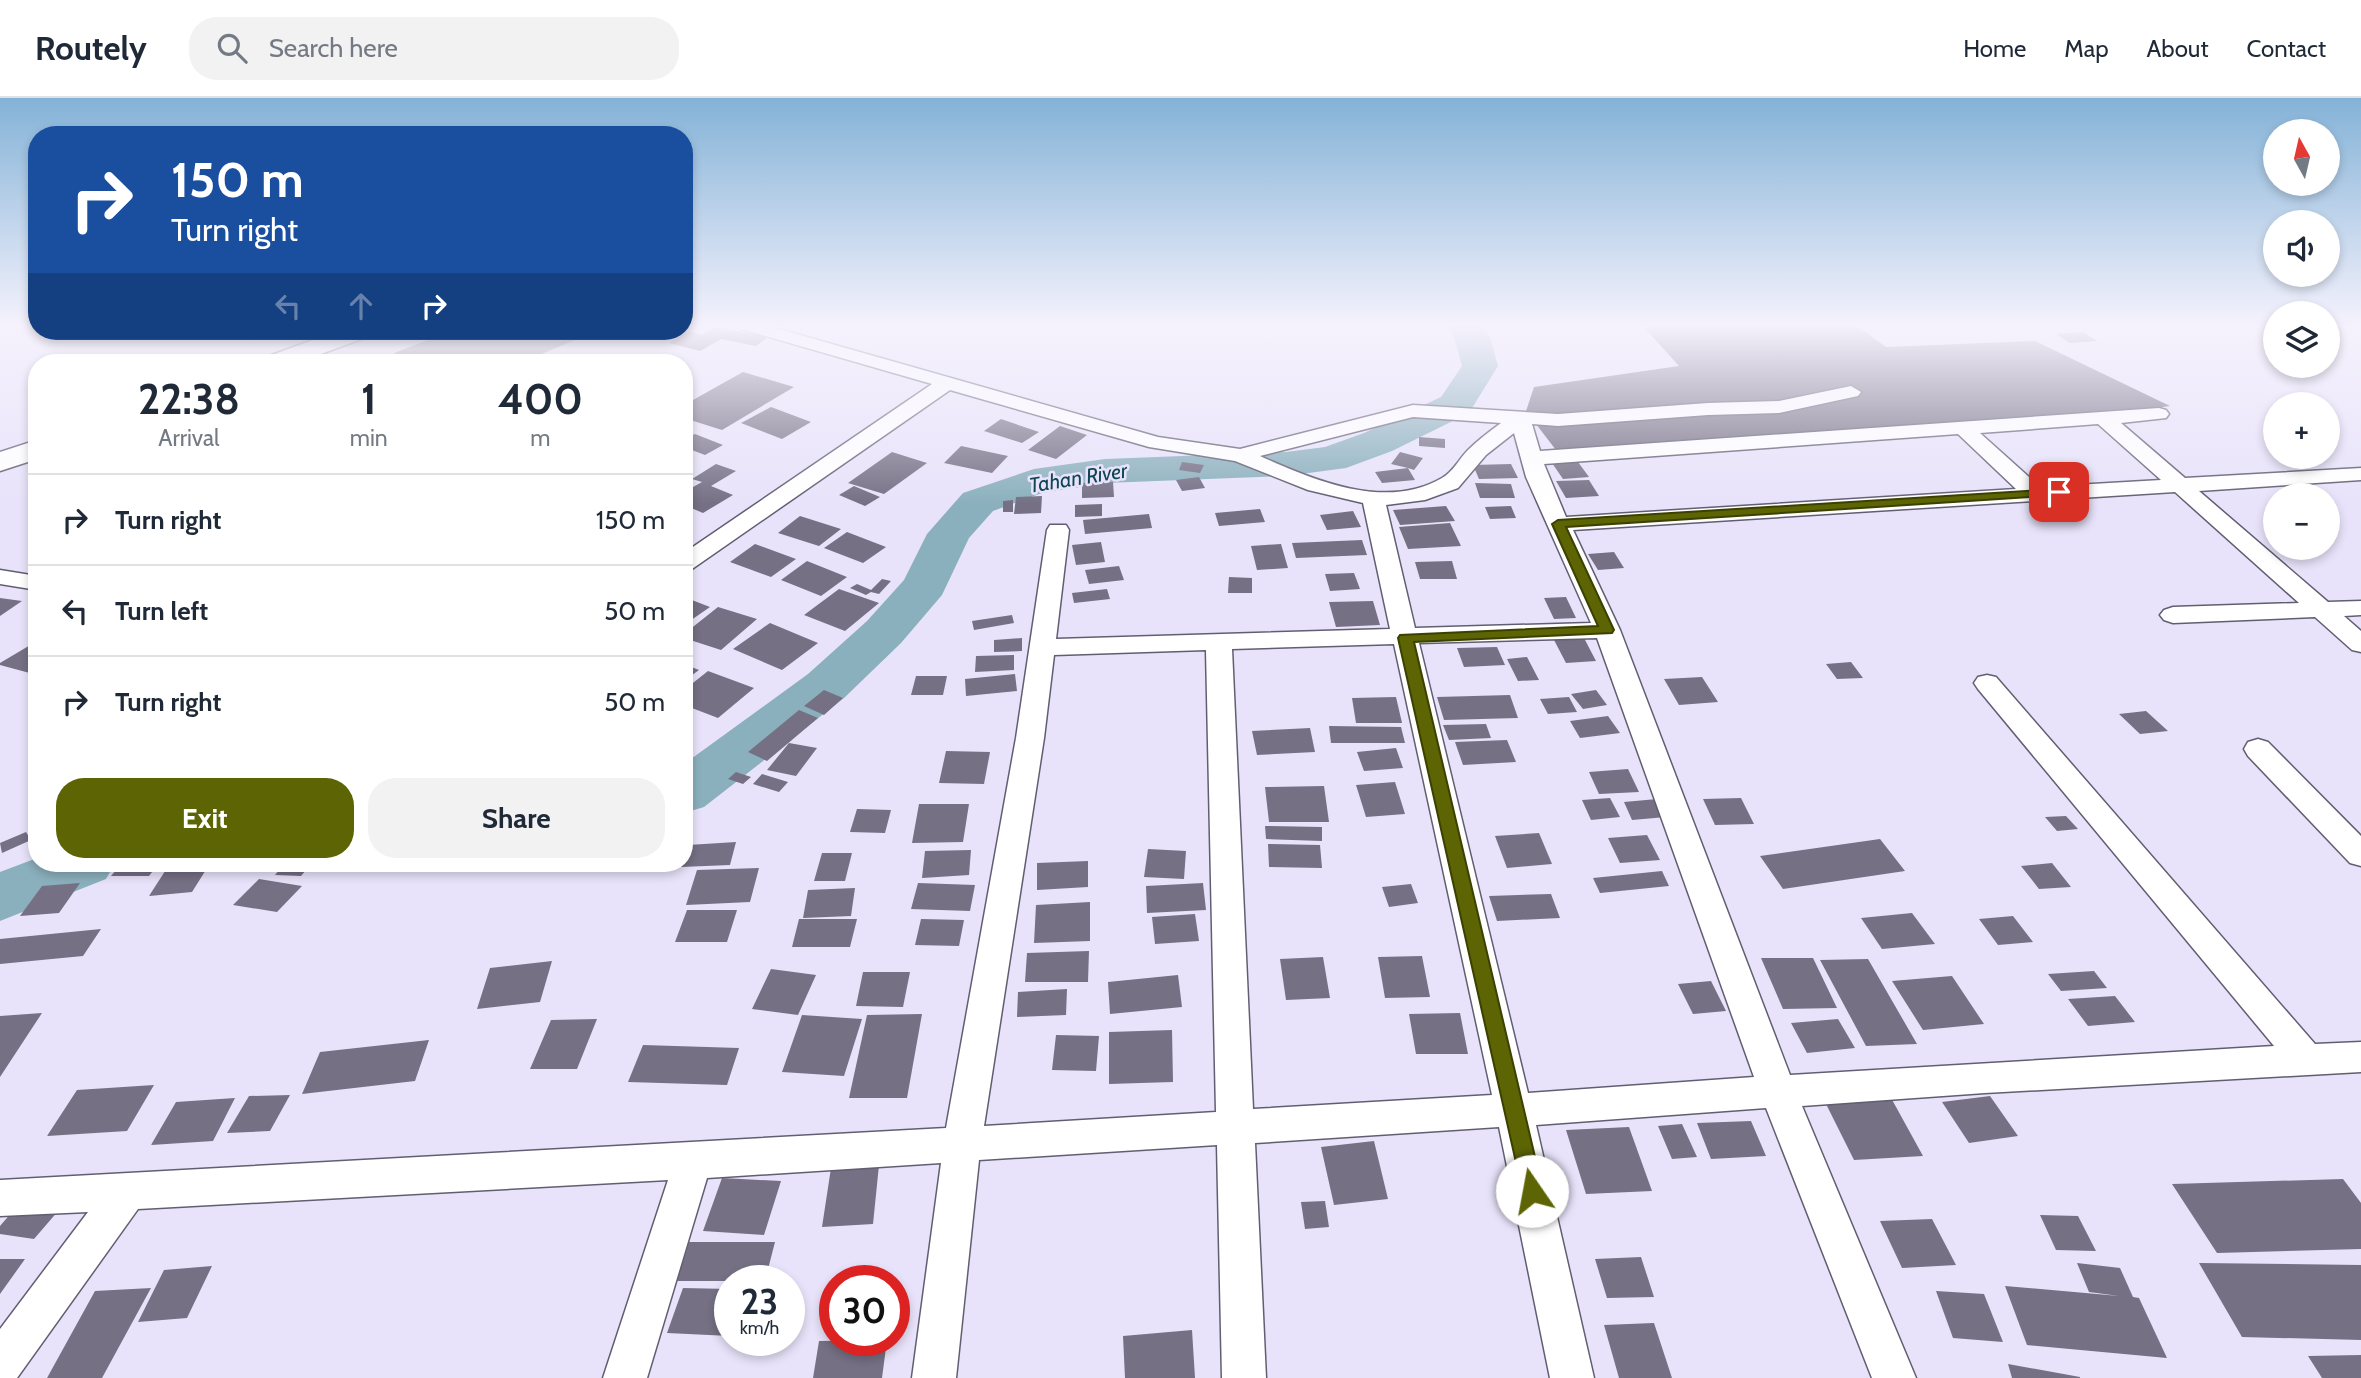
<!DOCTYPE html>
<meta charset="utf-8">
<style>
body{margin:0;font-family:Cabin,sans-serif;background:#f2f2f3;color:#1f2937;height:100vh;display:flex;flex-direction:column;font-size:26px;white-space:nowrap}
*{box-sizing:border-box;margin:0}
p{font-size:23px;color:#747a83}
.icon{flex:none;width:38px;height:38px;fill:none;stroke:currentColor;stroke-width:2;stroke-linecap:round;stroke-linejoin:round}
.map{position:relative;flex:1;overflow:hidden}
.side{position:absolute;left:28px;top:256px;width:665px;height:518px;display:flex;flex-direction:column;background:#fff;border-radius:28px;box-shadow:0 4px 10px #0003}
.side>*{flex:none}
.top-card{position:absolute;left:28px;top:28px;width:665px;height:214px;border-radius:28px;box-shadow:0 4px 10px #0003;background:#1a4fa0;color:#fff;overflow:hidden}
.needle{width:46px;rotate:352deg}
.buttons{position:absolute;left:2263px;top:21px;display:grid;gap:14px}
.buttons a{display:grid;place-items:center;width:77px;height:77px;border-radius:50%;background:#fff;box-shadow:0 4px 10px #0003;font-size:35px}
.speed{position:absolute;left:714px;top:1167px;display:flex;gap:14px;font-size:35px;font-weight:700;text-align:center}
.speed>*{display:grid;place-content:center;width:91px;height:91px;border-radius:50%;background:#fff;box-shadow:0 4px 10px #0003;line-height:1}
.speed small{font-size:18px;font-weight:400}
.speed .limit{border:10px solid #d22;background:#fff;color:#111}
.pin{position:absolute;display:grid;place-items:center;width:60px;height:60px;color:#fff;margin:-30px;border-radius:14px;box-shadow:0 4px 10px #0006}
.me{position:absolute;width:77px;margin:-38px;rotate:348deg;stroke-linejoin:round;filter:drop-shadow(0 0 5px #0008)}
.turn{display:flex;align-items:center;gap:24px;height:147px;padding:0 28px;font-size:32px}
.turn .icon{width:91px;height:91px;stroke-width:2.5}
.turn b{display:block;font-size:49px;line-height:60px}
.lanes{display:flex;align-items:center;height:66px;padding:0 28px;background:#0003;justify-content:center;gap:35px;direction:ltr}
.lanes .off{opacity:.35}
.eta{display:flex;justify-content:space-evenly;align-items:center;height:119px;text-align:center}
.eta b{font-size:42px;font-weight:700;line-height:49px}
.cta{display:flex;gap:14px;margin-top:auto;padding:14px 28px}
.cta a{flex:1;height:80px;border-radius:28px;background:#5c6403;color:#fff;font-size:28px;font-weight:700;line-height:80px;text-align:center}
.cta a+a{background:#f2f2f3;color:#1f2937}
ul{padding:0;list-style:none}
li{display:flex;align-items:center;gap:21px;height:91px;padding:0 28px;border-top:2px solid #e0e1e3}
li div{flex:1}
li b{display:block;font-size:26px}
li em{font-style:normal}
header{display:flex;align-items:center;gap:42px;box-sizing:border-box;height:98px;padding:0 35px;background:#fff;border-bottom:2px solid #e0e1e3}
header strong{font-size:33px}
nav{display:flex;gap:38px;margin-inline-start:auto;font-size:24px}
.search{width:490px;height:63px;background:#f2f2f3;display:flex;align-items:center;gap:18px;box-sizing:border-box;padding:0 24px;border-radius:28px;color:#747a83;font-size:26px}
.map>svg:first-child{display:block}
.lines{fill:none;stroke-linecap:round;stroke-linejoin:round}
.river{fill:#8bb0bd;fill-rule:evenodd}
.building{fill:#757084}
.street-casing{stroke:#625e71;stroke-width:3}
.highway-casing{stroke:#625e71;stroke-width:3}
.street{fill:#fff;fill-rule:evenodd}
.highway{fill:#fff;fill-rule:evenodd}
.route{fill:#5c6403;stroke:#3c4102;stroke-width:2}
.labels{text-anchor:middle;stroke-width:5;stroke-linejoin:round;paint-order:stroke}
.water-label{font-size:21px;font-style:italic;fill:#0f4554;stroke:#e8e3fa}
</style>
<header>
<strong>Routely</strong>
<div class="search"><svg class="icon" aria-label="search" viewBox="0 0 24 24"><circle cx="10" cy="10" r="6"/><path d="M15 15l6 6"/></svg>Search here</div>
<nav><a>Home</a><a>Map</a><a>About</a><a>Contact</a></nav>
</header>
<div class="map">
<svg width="2361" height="1280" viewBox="0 0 2361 1280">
<rect width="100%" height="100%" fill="#e8e3fa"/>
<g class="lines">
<path class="river" d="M 1447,227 L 1481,227 L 1490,239 L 1498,268 L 1469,315 L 1392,353 L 1346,370 L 1286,378 L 1105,385 L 1042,395 L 993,413 L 969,440 L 942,497 L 901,545 L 844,600 L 704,709 L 684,715 L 684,666 L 808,576 L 867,523 L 904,482 L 927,436 L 963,395 L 1034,371 L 1105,361 L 1286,354 L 1325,349 L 1364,335 L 1441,299 L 1462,268 L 1454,239 Z
M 37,760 L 37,765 L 115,765 L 106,781 L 0,823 L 0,774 Z"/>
</g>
<path class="building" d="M 1642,227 L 1856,227 L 1886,249 L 2035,243 L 2170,308 L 1983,332 L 1802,348 L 1618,359 L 1559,356 L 1526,313 L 1534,289 L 1679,268 Z
M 715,229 L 768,239 L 756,248 L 721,241 L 700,253 L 669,245 L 689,233 L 702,237 Z
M 451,233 L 597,233 L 522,264 L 416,264 L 394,255 Z
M 2083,234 L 2097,243 L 2070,245 L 2056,236 Z
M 743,274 L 794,289 L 722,332 L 684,320 L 684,307 Z
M 771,309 L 811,324 L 782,341 L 741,325 Z
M 1001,321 L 1039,334 L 1022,345 L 984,333 Z
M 1060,328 L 1087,337 L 1056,361 L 1028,352 Z
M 695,336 L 723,347 L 705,357 L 684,349 L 684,341 Z
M 1419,339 L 1445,341 L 1445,350 L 1419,348 Z
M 961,348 L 1008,358 L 992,375 L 944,365 Z
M 892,354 L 927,365 L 884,396 L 848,385 Z
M 1400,354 L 1423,360 L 1414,372 L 1408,370 L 1415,382 L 1382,385 L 1375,374 L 1408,370 L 1391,366 Z
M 1182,364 L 1204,367 L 1200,375 L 1179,372 Z
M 1578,364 L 1589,379 L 1563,381 L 1552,365 Z
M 716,366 L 736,373 L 711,388 L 733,397 L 703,415 L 684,407 L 684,394 L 702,384 L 692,381 Z
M 1511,366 L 1518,380 L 1479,381 L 1473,367 Z
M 1199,379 L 1205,390 L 1182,393 L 1176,382 Z
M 1589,382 L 1599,398 L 1566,400 L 1556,383 Z
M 1113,384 L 1114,399 L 1082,400 L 1082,385 Z
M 1475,385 L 1511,386 L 1515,400 L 1480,400 Z
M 854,388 L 880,399 L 865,408 L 839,397 Z
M 1042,398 L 1041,415 L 1014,416 L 1016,399 Z
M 1013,402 L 1013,414 L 1003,414 L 1003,403 Z
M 1102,406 L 1102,418 L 1075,419 L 1075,407 Z
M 1446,408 L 1455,423 L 1400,427 L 1393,412 Z
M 1511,408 L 1516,420 L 1490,421 L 1485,409 Z
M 1260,411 L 1265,424 L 1219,428 L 1215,415 Z
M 1353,413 L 1361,429 L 1327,432 L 1320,417 Z
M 1149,416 L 1152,430 L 1085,436 L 1083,422 Z
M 800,418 L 841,431 L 819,448 L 778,435 Z
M 1450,425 L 1461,448 L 1408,451 L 1399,429 Z
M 847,434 L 886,449 L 863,465 L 824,450 Z
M 1362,442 L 1367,457 L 1296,460 L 1292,445 Z
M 1101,444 L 1105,464 L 1076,467 L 1072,447 Z
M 755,446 L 796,461 L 771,479 L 730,464 Z
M 1281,446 L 1288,470 L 1257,472 L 1251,448 Z
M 1614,454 L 1624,470 L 1598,472 L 1588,456 Z
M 807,463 L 847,479 L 821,498 L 781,482 Z
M 1452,463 L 1457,481 L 1420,481 L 1415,464 Z
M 1119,468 L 1124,482 L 1089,486 L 1085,472 Z
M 1354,475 L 1360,491 L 1330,493 L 1325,476 Z
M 1229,479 L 1252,480 L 1252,495 L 1228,495 Z
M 882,481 L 891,483 L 879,496 L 871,494 L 866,497 L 850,490 L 857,486 L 871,492 Z
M 839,491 L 879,505 L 845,533 L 804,517 Z
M 1107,491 L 1110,501 L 1074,505 L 1072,495 Z
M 684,499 L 710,509 L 684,527 Z
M 1566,499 L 1576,520 L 1554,521 L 1544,500 Z
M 0,500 L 22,503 L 0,518 Z
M 1373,503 L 1380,527 L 1336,529 L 1329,504 Z
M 718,509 L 757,521 L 721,552 L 684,540 L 684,536 Z
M 1012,517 L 1014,525 L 974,532 L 972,523 Z
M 770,525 L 818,545 L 782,572 L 733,551 Z
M 1022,540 L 1022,553 L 994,554 L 994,542 Z
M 1584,540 L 1596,563 L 1566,565 L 1554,542 Z
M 37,543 L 37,577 L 0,567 L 0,565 Z
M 1497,549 L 1505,567 L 1464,569 L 1457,550 Z
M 1014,557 L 1014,572 L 975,574 L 976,558 Z
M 1527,559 L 1539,582 L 1518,583 L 1507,561 Z
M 1851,564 L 1863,580 L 1837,581 L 1826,566 Z
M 684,566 L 699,572 L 684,583 Z
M 708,573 L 754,590 L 718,620 L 684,607 L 684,592 Z
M 1015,576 L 1017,593 L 966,598 L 965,581 Z
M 916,578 L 947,578 L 943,597 L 911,597 Z
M 1702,579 L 1718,604 L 1679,607 L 1664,581 Z
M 824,592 L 843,600 L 824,617 L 804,608 Z
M 1596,592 L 1607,607 L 1583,611 L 1571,596 Z
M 1510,597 L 1518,620 L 1444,622 L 1437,599 Z
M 1396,599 L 1402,625 L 1356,625 L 1352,600 Z
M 1569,599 L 1577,614 L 1548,616 L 1540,601 Z
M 799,612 L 818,620 L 767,663 L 748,654 Z
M 2146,613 L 2168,633 L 2140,636 L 2119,616 Z
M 1608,618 L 1620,635 L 1580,640 L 1570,623 Z
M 1486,626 L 1491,640 L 1449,642 L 1443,627 Z
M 1329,628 L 1401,629 L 1405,645 L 1331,645 Z
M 1310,630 L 1315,654 L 1257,657 L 1252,633 Z
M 1507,642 L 1516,664 L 1463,667 L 1455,644 Z
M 789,645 L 817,650 L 796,678 L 767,672 Z
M 1396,650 L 1403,670 L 1364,673 L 1357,654 Z
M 946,653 L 990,654 L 984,686 L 939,685 Z
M 1628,671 L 1639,694 L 1599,696 L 1589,674 Z
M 736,674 L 751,679 L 743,686 L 728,681 Z
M 762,676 L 788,684 L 779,694 L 753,686 Z
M 1395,684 L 1405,716 L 1366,719 L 1356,687 Z
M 1324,688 L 1329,724 L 1269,724 L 1265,689 Z
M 1610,700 L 1620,719 L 1591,722 L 1582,702 Z
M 1741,700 L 1754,726 L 1715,727 L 1703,701 Z
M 1657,701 L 1666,719 L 1632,722 L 1624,704 Z
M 919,706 L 969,706 L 963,744 L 912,745 Z
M 857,711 L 891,712 L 885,735 L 850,734 Z
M 2066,718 L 2078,731 L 2057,733 L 2045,719 Z
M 1265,728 L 1322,729 L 1322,743 L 1266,741 Z
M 26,734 L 31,742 L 2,755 L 0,745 Z
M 1539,735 L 1552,766 L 1507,770 L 1495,738 Z
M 1647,737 L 1660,762 L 1620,765 L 1608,740 Z
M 1880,741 L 1905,773 L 1783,791 L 1760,758 Z
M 736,744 L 730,767 L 681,769 L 688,747 Z
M 1268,746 L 1320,747 L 1322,770 L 1269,769 Z
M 1148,751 L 1186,753 L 1184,781 L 1144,779 Z
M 971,752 L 969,777 L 922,780 L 925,753 Z
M 822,755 L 852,755 L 845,783 L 814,783 Z
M 1088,763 L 1088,789 L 1037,792 L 1037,765 Z
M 122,765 L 159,765 L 149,778 L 111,778 Z
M 285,765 L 312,765 L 301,778 L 275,777 Z
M 2052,765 L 2071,789 L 2039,791 L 2021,768 Z
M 209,767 L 192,794 L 149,798 L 167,770 Z
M 759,770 L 750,804 L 686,807 L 697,772 Z
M 1662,773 L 1669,788 L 1600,795 L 1593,780 Z
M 259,781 L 302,788 L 277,814 L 233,807 Z
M 80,785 L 59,815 L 20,818 L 42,788 Z
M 918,785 L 975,787 L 970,813 L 911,811 Z
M 1203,785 L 1206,812 L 1147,815 L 1146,788 Z
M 1411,786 L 1418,805 L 1389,809 L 1382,789 Z
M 855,790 L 851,818 L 803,820 L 808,792 Z
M 1551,796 L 1560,820 L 1497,823 L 1489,798 Z
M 1090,804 L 1090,843 L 1034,845 L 1036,807 Z
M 687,812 L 737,812 L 727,844 L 675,844 Z
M 1912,815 L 1935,846 L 1882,851 L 1861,820 Z
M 1195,816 L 1199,843 L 1155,846 L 1152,819 Z
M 2013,818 L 2033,844 L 1998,847 L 1979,821 Z
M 799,821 L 857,821 L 850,849 L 792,849 Z
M 921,821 L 964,822 L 959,848 L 915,847 Z
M 101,831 L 83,858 L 0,866 L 0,841 Z
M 1089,853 L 1088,884 L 1025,884 L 1027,855 Z
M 1422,858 L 1430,899 L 1385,900 L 1378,859 Z
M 1323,859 L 1330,900 L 1286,902 L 1280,861 Z
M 1761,860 L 1813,860 L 1837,910 L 1783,911 Z
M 1868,861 L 1917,946 L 1866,948 L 1820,862 Z
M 552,863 L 540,904 L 477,911 L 490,870 Z
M 771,871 L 816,877 L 798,917 L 752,911 Z
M 2094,873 L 2107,890 L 2061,893 L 2048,876 Z
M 863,874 L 910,874 L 903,909 L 856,908 Z
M 1178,877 L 1182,909 L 1110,916 L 1108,884 Z
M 1952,878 L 1984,926 L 1923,932 L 1892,883 Z
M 1711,883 L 1726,913 L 1693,916 L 1678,886 Z
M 1067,891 L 1066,917 L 1017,919 L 1018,894 Z
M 2115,898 L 2135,924 L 2088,928 L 2068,901 Z
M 42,915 L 0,979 L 0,918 Z
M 1460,915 L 1468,956 L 1416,956 L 1409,916 Z
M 922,916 L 907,1000 L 849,1000 L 867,917 Z
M 802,917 L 862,921 L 844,978 L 782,974 Z
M 597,921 L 577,971 L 530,971 L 551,922 Z
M 1838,921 L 1855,950 L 1807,955 L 1791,925 Z
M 1172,932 L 1173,984 L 1109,986 L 1109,934 Z
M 1056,937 L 1099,938 L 1096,973 L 1052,972 Z
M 429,942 L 415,983 L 302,996 L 320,954 Z
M 643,947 L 739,950 L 727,987 L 628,984 Z
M 154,987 L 127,1033 L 47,1038 L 77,992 Z
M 290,997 L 270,1033 L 227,1035 L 249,998 Z
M 1890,998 L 1923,1058 L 1854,1062 L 1824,1002 Z
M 1990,998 L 2018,1038 L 1969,1045 L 1942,1004 Z
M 235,1000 L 213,1043 L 151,1047 L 176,1004 Z
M 1751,1023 L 1766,1058 L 1711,1061 L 1697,1025 Z
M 1682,1026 L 1697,1059 L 1672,1061 L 1658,1028 Z
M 1629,1029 L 1652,1093 L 1586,1096 L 1566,1032 Z
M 1374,1043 L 1388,1101 L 1334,1107 L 1321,1049 Z
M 879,1067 L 873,1126 L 822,1129 L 831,1070 Z
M 722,1080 L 781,1083 L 764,1137 L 703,1133 Z
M 2343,1081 L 2361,1105 L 2361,1151 L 2217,1155 L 2172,1086 Z
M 1325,1103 L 1329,1129 L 1305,1131 L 1301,1104 Z
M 19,1106 L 59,1112 L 34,1141 L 0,1136 L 0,1128 Z
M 2040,1117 L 2078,1118 L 2096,1153 L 2056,1152 Z
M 1932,1121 L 1956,1167 L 1902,1170 L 1880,1123 Z
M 689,1144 L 775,1144 L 765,1183 L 677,1183 Z
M 1641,1159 L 1654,1199 L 1607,1200 L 1595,1161 Z
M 0,1161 L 25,1161 L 0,1196 Z
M 2077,1165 L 2120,1170 L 2133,1199 L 2139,1200 L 2167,1260 L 2027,1247 L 2005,1188 L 2119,1198 L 2089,1194 Z
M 2199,1165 L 2361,1167 L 2361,1242 L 2242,1239 Z
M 212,1168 L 187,1220 L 138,1224 L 164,1172 Z
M 151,1190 L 102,1280 L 47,1280 L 95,1193 Z
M 683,1190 L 730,1191 L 730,1238 L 667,1235 Z
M 1936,1193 L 1984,1196 L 2003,1244 L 1953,1240 Z
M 1654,1225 L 1672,1280 L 1619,1280 L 1604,1227 Z
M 1192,1232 L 1195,1280 L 1125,1280 L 1123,1238 Z
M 887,1242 L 882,1280 L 813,1280 L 819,1243 Z
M 2361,1257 L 2361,1280 L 2322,1280 L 2308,1258 Z
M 2008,1266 L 2080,1279 L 2080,1280 L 2012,1280 Z"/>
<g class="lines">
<defs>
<path id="street" d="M 738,227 L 765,227 L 1158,339 L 1240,351 L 1413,307 L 1558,316 L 1708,305 L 1779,303 L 1851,288 L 1861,294 L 1858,298 L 1779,315 L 1708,317 L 1558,328 L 1532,326 L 1540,353 L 2159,310 L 2166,312 L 2169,316 L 2166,320 L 2121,325 L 2185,380 L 2361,370 L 2361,382 L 2199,393 L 2328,504 L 2361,503 L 2361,517 L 2344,518 L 2361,533 L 2361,554 L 2352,552 L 2315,519 L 2173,525 L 2164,522 L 2160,517 L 2164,512 L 2173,509 L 2299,505 L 2175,394 L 1573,432 L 1620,532 L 1790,977 L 2274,948 L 1978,591 L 1974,585 L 1978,579 L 1987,577 L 1996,579 L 2315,946 L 2361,944 L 2361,974 L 1985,995 L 1802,1008 L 1916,1280 L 1872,1280 L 1766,1010 L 1536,1027 L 1594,1280 L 1550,1280 L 1499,1029 L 1255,1045 L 1266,1280 L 1222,1280 L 1217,1047 L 979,1062 L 956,1280 L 912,1280 L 941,1065 L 707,1080 L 647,1280 L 603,1280 L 668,1082 L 138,1111 L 17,1280 L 0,1280 L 0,1231 L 88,1114 L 0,1118 L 0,1082 L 946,1030 L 1016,640 L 1047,432 L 1050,427 L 1066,427 L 1069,432 L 1056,541 L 1390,531 L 1363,405 L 1308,392 L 1235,363 L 1149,349 L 950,292 L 692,471 L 684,473 L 684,455 L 932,286 L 741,231 ZM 1413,319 L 1501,325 C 1490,333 1478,342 1468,352 C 1459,361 1453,374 1442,380 C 1386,413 1314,382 1260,358 ZM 2098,326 L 2161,382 L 2040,389 L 1980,335 ZM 1514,335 L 1526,379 L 1591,525 L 1415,530 L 1386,407 L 1425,402 L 1458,390 L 1486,357 ZM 1958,336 L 2016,391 L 1566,419 L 1544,366 ZM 1597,540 L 1754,979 L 1528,995 L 1419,545 ZM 1394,546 L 1492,997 L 1253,1011 L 1232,551 ZM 1206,552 L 1216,1014 L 984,1028 L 1044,640 L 1054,557 Z
M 0,472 L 37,478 L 37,492 L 0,486 Z
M 2258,641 L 2268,644 L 2361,738 L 2361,768 L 2350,765 L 2248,658 L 2244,651 L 2248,644 Z"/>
<path id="highway" d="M 338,233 L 373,233 L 370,238 L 299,264 L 262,264 L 266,259 Z
M 37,342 L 37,361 L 0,373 L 0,354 Z"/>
</defs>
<use href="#street" class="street-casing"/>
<use href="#highway" class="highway-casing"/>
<use href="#street" class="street"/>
<use href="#highway" class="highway"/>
</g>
<linearGradient id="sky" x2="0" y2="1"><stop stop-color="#83b2d7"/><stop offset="0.56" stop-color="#f5f2fd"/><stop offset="1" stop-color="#f5f2fd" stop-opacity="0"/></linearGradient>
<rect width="2361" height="406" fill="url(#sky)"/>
<path class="route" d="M 2059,391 L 2063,392 L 2063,397 L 1566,429 L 1614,532 L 1612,535 L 1414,544 L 1543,1093 L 1540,1100 L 1532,1103 L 1524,1100 L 1398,540 L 1400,537 L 1598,528 L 1552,426 L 1558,422 Z"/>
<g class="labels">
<g class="water-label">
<text transform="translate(1078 380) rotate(-9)" y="7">Tahan River</text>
</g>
</g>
</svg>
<div class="buttons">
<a><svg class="needle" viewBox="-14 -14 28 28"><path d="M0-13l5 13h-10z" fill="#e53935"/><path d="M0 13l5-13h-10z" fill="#747a83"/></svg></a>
<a><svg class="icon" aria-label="sound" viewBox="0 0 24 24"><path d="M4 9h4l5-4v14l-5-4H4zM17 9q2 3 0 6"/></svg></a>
<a><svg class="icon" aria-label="layers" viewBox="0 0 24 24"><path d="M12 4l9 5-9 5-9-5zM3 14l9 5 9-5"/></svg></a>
<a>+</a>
<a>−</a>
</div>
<div class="speed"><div>23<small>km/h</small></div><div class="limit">30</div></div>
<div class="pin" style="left:2059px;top:394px;background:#d93025"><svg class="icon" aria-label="arrive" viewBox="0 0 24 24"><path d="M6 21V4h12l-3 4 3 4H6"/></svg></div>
<svg class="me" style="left:1532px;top:1093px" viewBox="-20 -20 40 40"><circle r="19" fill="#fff"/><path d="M0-13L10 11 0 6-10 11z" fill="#5c6403"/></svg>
<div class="top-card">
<div class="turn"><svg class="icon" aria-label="right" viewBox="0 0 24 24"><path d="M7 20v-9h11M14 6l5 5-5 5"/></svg><div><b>150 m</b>Turn right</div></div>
<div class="lanes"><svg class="icon off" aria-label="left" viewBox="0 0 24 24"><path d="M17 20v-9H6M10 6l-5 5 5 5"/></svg><svg class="icon off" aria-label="ahead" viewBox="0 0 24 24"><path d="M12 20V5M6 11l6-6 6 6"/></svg><svg class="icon" aria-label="right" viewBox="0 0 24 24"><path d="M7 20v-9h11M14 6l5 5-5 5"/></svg></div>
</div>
<section class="side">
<div class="eta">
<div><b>22:38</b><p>Arrival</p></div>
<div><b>1</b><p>min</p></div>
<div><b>400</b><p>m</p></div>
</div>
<ul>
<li><svg class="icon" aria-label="right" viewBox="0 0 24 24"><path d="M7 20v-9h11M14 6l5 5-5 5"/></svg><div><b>Turn right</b></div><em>150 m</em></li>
<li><svg class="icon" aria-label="left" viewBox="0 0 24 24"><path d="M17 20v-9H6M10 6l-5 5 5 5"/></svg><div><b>Turn left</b></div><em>50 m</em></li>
<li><svg class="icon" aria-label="right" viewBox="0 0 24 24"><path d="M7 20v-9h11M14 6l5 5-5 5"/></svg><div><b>Turn right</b></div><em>50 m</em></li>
</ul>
<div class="cta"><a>Exit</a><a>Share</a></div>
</section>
</div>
